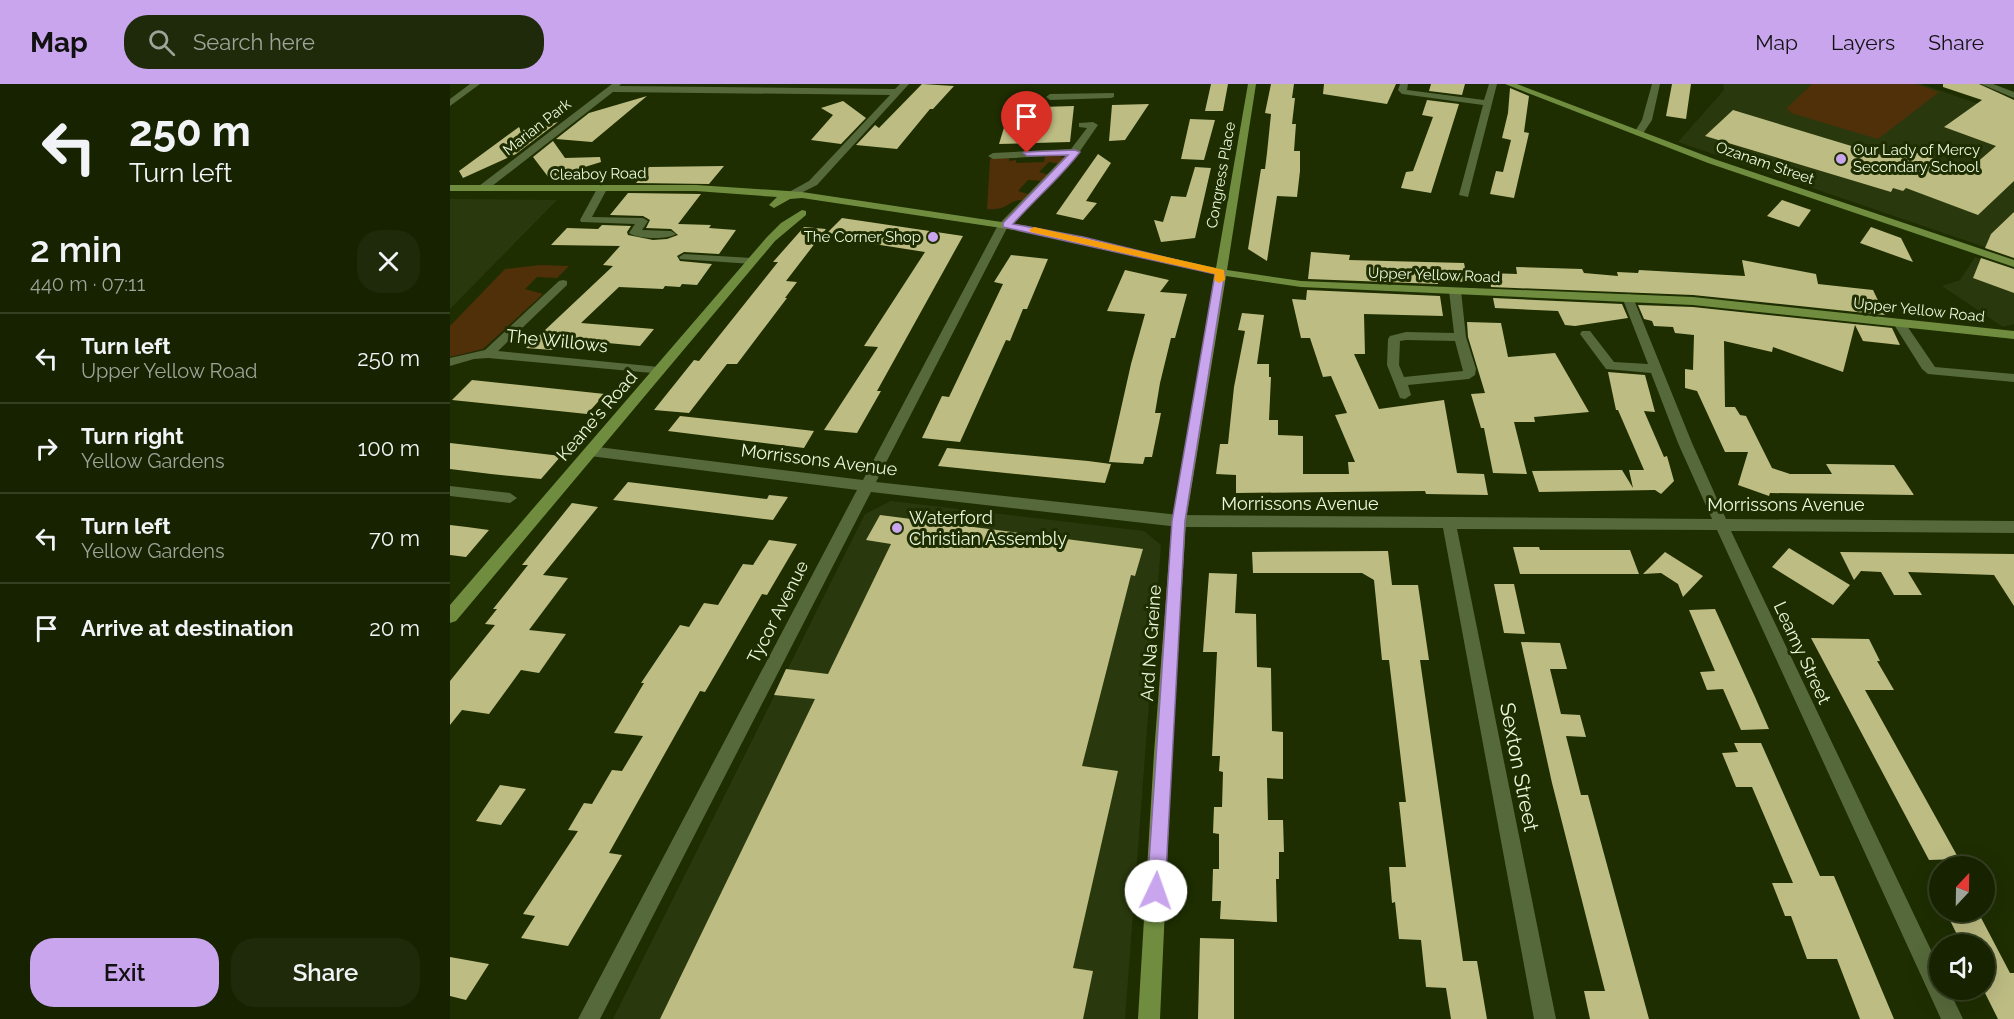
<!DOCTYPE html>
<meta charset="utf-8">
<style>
body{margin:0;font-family:Raleway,sans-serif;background:#1f2a0a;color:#f1f3f6;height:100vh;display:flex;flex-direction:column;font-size:22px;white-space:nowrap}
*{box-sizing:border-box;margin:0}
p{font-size:20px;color:#9ea499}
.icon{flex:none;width:33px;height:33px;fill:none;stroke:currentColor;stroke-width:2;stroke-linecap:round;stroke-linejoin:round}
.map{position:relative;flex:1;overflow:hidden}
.details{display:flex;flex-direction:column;background:#162200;width:450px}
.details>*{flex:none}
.top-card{background:#162200;color:#f1f3f6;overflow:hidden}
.needle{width:39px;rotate:22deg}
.controls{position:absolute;left:1479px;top:772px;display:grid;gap:12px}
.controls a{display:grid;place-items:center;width:66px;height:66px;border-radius:50%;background:#162200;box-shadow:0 6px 24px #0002,0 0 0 2px #353f22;font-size:30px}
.pin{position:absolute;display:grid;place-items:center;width:51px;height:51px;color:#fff;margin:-62px -26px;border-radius:50% 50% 50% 0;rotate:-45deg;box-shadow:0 0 6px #0007}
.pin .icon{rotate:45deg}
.me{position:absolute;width:66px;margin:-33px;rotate:3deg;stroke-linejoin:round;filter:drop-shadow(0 0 4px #0008)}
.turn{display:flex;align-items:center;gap:21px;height:126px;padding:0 30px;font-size:27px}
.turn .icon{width:78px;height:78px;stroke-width:2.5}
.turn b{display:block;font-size:42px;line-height:51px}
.round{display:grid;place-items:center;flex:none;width:63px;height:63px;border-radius:24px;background:#1f2a0a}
.summary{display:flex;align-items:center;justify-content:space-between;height:102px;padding:0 30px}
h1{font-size:36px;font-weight:600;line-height:45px}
.button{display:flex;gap:12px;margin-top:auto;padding:12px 30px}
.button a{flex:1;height:69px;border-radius:24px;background:#c9a5ee;color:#111;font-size:24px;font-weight:600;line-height:69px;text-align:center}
.button a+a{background:#1f2a0a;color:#f1f3f6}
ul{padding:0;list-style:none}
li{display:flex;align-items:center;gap:18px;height:90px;padding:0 30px;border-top:2px solid #353f22}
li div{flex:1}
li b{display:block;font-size:22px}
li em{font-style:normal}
header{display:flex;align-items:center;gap:36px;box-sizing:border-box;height:84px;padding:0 30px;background:#c9a5ee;color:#111}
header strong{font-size:28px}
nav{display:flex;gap:33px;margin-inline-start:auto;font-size:21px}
.search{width:420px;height:54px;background:#1f2a0a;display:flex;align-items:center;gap:15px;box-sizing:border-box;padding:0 21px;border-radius:24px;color:#9ea499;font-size:22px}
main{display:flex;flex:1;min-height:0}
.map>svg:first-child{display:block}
.built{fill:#2a390d}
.green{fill:#503009}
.building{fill:#bdbc83}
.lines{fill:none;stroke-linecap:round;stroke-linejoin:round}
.street{fill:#56693a;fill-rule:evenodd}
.secondary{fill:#708d3f;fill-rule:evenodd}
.route{fill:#c9a5ee;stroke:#836b9b;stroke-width:1.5}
.slow{fill:#f59e0b}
.poi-dot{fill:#c9a5ee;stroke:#1e2e00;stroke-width:2}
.labels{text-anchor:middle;stroke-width:6;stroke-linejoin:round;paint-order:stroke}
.far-street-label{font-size:15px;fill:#ecf8dd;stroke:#1e2e00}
.far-poi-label{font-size:15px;fill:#ecf8dd;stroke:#1e2e00;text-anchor:start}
.street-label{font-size:18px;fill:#ecf8dd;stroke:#1e2e00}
.poi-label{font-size:18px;fill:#ecf8dd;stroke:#1e2e00;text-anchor:start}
.near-street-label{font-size:21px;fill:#ecf8dd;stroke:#1e2e00}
</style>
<header>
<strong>Map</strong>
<div class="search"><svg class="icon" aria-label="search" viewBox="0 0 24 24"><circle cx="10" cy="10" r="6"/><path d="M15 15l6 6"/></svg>Search here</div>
<nav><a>Map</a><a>Layers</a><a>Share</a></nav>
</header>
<main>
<section class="details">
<div class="top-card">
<div class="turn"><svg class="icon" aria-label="left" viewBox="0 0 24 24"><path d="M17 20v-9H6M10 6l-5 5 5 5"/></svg><div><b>250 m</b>Turn left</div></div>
</div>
<div class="summary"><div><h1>2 min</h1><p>440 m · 07:11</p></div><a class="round"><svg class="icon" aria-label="close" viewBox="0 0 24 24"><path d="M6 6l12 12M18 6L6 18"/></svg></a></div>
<ul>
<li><svg class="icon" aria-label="left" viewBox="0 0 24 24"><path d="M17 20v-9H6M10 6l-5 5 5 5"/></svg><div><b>Turn left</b><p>Upper Yellow Road</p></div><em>250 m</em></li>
<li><svg class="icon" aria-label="right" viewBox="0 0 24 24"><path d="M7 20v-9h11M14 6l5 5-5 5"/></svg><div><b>Turn right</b><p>Yellow Gardens</p></div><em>100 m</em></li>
<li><svg class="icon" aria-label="left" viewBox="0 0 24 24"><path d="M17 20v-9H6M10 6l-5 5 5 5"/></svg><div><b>Turn left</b><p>Yellow Gardens</p></div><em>70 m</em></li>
<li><svg class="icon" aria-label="arrive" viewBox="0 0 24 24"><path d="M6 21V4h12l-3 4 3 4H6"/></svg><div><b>Arrive at destination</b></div><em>20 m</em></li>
</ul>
<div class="button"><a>Exit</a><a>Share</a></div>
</section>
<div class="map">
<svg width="1564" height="935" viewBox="0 0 1564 935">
<rect width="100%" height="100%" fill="#1e2e00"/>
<path class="built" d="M 1273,0 L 1471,0 L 1564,32 L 1564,173 L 1228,58 L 1274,6 Z
M 0,115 L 107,116 L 0,225 Z
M 1525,173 L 1564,186 L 1564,240 L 1553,243 L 1492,202 L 1510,196 Z
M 441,417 L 694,447 L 711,461 L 675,935 L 163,935 L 415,430 Z"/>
<path class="green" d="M 1362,0 L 1466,0 L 1489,8 L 1428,55 L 1341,29 L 1337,24 Z
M 595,72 L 609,71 L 614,75 L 610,80 L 599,78 L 589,88 L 600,91 L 592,97 L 578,96 L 568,107 L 578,110 L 572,116 C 558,116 559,127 537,125 L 540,75 L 559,73 L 559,77 L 566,76 L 566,79 L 594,78 Z
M 90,181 L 119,182 L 107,194 L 87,193 L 75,205 L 93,210 L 33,265 L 0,273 L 0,242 L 55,185 Z"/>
<path class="building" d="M 472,0 L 504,2 L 483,25 L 480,25 L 447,65 L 406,61 L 425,41 L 429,44 Z
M 761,0 L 778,0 L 773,27 L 755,27 Z
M 821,0 L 844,0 L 842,14 L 845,14 L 842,40 L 846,40 L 844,67 L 850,67 L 850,87 L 847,113 L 827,112 L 817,177 L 798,165 L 811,85 L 815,85 L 817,69 L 821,30 L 815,29 Z
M 874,0 L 946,0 L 937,20 L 873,10 Z
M 981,0 L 1015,0 L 1012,11 L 979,7 Z
M 1222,0 L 1241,0 L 1236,35 L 1216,32 Z
M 1493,0 L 1529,0 L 1564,16 L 1564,97 L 1528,131 L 1456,104 L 1453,107 L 1443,104 L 1441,108 L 1255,52 L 1283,26 L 1441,74 L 1454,64 L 1517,87 L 1546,62 L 1494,43 L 1532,16 L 1493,3 Z
M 1060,4 L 1079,12 L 1074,48 L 1079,49 L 1064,114 L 1040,110 L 1046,87 L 1053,88 L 1061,56 L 1052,54 L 1058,29 Z
M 197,12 L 142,58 L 106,55 L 139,29 Z
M 977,16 L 1009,20 L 981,109 L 951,104 L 956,88 L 963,87 L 983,33 L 972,31 Z
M 393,17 L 416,34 L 391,60 L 361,56 L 383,31 L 371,24 Z
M 699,20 L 675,56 L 659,57 L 662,21 Z
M 624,22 L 620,58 L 549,60 L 560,24 Z
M 740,35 L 765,36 L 754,76 L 731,75 Z
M 108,38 L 66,70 L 13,94 L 9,87 L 69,43 L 72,49 Z
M 103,57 L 115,74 L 150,73 L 151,78 L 99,94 L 83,73 Z
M 648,70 L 661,79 L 636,117 L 647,119 L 633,136 L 606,130 Z
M 274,82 L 259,100 L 186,99 L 199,83 Z
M 745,83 L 761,84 L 745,154 L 711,158 L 704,136 L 713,138 L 721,112 L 736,113 Z
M 178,109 L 251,110 L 228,140 L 261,141 L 259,144 L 286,146 L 269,170 L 234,168 L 227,172 L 230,177 L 262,180 L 247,201 L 232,200 L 230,203 L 215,202 L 213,205 L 169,203 L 131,239 L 204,245 L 190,262 L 114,255 L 102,266 L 76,264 L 163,182 L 153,181 L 170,162 L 101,161 L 117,144 L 148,145 L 152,141 L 181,142 L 177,148 L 178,151 L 203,156 L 217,155 L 228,151 L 221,145 L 196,144 L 200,136 L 193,132 L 160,131 Z
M 1332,116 L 1361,126 L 1349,143 L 1317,132 Z
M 1564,128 L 1564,174 L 1535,164 L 1541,150 Z
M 392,134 L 513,152 L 427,307 L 431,307 L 407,349 L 374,346 L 428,263 L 414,262 L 475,168 L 424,160 L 428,156 L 377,149 Z
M 354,143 L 376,145 L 336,197 L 347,198 L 335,214 L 337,214 L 287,280 L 277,280 L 239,329 L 204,326 L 244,276 L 249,277 L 328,178 L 323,178 Z
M 1421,143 L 1451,154 L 1463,178 L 1410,159 Z
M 861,168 L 900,171 L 899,176 L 1014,179 L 1018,198 L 988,197 L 988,200 L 858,195 Z
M 561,171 L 598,175 L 577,225 L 573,225 L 560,257 L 556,256 L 510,358 L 472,354 L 492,312 L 499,313 L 553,200 L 544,198 Z
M 1531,174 L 1564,185 L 1564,209 L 1523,194 Z
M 1292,176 L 1366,190 L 1368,200 L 1423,206 L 1435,231 L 1243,211 L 1041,203 L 1039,189 L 1067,190 L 1066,183 L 1132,185 L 1134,189 L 1168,192 L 1167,188 L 1188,189 L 1189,186 L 1295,192 Z
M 675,186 L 719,196 L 710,208 L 737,210 L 725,254 L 721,254 L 710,299 L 705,329 L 711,329 L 702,373 L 695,373 L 693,380 L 659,378 L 681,280 L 695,230 L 657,227 Z
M 857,206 L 990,212 L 993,232 L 914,230 L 915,270 L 904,270 L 929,325 L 994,316 L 1007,389 L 1034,390 L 1038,411 L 976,410 L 975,407 L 786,409 L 786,391 L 766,390 L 770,360 L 778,360 L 784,303 L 795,247 L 788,246 L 792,229 L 814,231 L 807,280 L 819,280 L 819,293 L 821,293 L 819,336 L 828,336 L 828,351 L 853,352 L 853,390 L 899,390 L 898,378 L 905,378 L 885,331 L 897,329 L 881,292 L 873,293 L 860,254 L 851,254 L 842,215 L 856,216 Z
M 1043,214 L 1172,220 L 1178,234 L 1125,242 L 1115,241 L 1108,227 L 1045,224 Z
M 1188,221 L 1243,223 L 1442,244 L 1450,261 L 1413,257 L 1405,241 L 1393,288 L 1323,263 L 1322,268 L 1274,257 L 1275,323 L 1285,323 L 1290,331 L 1296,332 L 1322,384 L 1340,390 L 1382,390 L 1376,380 L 1444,381 L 1464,411 L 1320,409 L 1319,412 L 1288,401 L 1298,368 L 1275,368 L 1247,307 L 1235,304 L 1235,285 L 1243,286 L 1244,251 L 1225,249 L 1223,243 L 1204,242 L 1202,237 L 1194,235 Z
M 1017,238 L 1051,239 L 1058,273 L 1105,269 L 1139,328 L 1084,333 L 1085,338 L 1064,338 L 1077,390 L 1043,389 L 1034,344 L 1031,344 L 1021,310 L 1035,309 L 1018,253 Z
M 1158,288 L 1195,291 L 1205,328 L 1194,327 L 1214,373 L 1217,372 L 1224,397 L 1211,410 L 1205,406 L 1089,408 L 1082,387 L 1172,386 L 1183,404 L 1179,386 L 1194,386 L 1168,326 L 1166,326 Z
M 22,296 L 89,303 L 155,310 L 137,330 L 2,316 Z
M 230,332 L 285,338 L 364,347 L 354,364 L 218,347 Z
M 0,359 L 44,364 L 111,372 L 91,395 L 41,390 L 0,385 Z
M 497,364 L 638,377 L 661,380 L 655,399 L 488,382 Z
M 178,398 L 317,415 L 319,411 L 338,413 L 323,436 L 163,416 Z
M 122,419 L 148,423 L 93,491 L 118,494 L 79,546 L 116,550 L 89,589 L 71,586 L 39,630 L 12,626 L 0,641 L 0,597 L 45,541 L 35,540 L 47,525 L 43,525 L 78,481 L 72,481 Z
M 430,431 L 693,465 L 685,492 L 681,491 L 632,682 L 668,687 L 623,884 L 643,887 L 633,935 L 210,935 L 365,615 L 324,611 L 336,585 L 378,590 L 441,460 L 416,456 Z
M 0,441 L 17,443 L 39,446 L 16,473 L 0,471 Z
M 319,456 L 347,460 L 317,511 L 312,510 L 255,608 L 250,607 L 159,769 L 172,771 L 118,862 L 71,854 L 85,832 L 73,830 L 128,747 L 118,746 L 134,719 L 142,720 L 162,686 L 172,687 L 193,652 L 164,649 L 194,599 L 191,599 L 230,541 L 239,543 L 254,519 L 268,521 L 293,480 L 303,481 Z
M 1063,463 L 1089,463 L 1090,466 L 1180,466 L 1189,490 L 1070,490 Z
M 1339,464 L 1400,501 L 1383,521 L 1322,483 Z
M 938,467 L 942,501 L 968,501 L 979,576 L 970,576 L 1013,877 L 1027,877 L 1037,935 L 1001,935 L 996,904 L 976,903 L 971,856 L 949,855 L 945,818 L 942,819 L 939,783 L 956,783 L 949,718 L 956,718 L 939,576 L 932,576 L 924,496 L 912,489 L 803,489 L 802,468 Z
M 1215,468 L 1253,492 L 1233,513 L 1228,500 L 1211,489 L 1193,490 Z
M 1390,468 L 1564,470 L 1564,522 L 1544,491 L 1458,488 L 1472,511 L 1444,511 L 1431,488 L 1411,487 L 1404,496 Z
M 759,489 L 787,490 L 785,529 L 806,530 L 807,583 L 821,584 L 822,647 L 833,648 L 833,695 L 817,694 L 818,736 L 833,736 L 834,768 L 829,768 L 829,795 L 826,795 L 827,838 L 770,835 L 771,817 L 762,817 L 763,785 L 769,785 L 769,750 L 763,749 L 764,723 L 772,723 L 773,688 L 769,687 L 770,672 L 762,672 L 767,568 L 753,568 Z
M 1044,500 L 1064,500 L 1075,550 L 1054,549 Z
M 1265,525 L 1305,613 L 1319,645 L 1291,646 L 1273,605 L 1257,606 L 1250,588 L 1265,587 L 1239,526 Z
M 1361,554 L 1419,555 L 1430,577 L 1427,577 L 1444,606 L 1415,606 L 1509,775 L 1479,776 Z
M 1071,558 L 1110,559 L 1117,585 L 1100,585 L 1111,630 L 1130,631 L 1136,653 L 1116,652 L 1131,711 L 1138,711 L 1199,935 L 1140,935 L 1134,907 L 1155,907 L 1102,699 Z
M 1284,659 L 1311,659 L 1370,792 L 1384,792 L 1444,935 L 1410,935 L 1387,875 L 1357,875 L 1341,832 L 1335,832 L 1322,799 L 1343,799 L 1302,703 L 1286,703 L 1272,669 L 1288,668 Z
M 50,701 L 76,705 L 51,741 L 26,737 Z
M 1496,828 L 1528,828 L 1560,889 L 1564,889 L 1564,935 L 1548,935 L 1534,907 L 1534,861 L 1512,861 Z
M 750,854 L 784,855 L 784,935 L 748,935 Z
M 0,873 L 39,880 L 16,916 L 0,912 Z"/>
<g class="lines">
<path class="street" d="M 20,0 L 30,0 L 0,22 L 0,15 Z
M 162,0 L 171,0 L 169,2 L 445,5 L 450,0 L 459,0 L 367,101 L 343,113 L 338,110 L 339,108 L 359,97 L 440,11 L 163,8 L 37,106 L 29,106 L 29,102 Z
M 950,0 L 958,0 L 957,6 L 1034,16 L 1039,0 L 1047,0 L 1018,113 L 1009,111 L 1033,21 L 952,10 L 948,6 Z
M 1202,0 L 1210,0 L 1202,36 L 1192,51 L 1186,51 L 1184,49 L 1192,36 Z
M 1531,0 L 1543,0 L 1564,8 L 1564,14 Z
M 664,9 L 664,13 L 661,14 L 600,16 L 596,13 L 600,10 Z
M 643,38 L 648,41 L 628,70 L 557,144 L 426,398 L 729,431 L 1262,435 L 1228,359 L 1201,289 L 1156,285 L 1130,250 L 1132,247 L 1140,247 L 1164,278 L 1198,280 L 1172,213 L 1178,210 L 1182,211 L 1242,359 L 1276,435 L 1564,437 L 1564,449 L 1281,447 L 1490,885 L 1490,906 L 1499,906 L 1513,935 L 1491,935 L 1267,446 L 1007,445 L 1106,935 L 1084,935 L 993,444 L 729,443 L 421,408 L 150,935 L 128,935 L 407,406 L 140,372 L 133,367 L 140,362 L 413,396 L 548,141 L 616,71 L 543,75 L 538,72 L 543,69 L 621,65 L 637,44 L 629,43 L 629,39 Z
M 148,103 L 157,105 L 142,133 L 193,134 L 198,137 L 192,146 L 221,147 L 226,150 C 218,156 187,155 179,149 L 185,140 L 131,138 L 130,136 Z
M 234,170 L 302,174 L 308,177 L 302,180 L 230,175 L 229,173 Z
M 113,196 L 117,197 L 117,201 L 48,267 L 209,283 L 215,287 L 213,290 L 38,274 L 24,275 L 0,282 L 0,274 L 35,266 L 109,197 Z
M 1005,204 L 1011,207 L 1016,253 L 1026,285 L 1025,291 L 1019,295 L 958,301 L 961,311 L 955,315 L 950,314 L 937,281 L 938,255 L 940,252 L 956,248 L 1004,249 L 999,207 ZM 956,256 L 1005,257 L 1013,287 L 954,293 L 949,281 L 950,257 Z
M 1449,235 L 1453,236 L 1485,283 L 1564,290 L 1564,298 L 1478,290 L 1472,285 L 1443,239 Z
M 0,402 L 60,409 L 67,414 L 60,419 L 0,412 Z"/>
<path class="secondary" d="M 798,0 L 806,0 L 777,186 L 851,197 L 1243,213 L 1564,247 L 1564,255 L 1243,221 L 851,203 L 776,192 L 736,437 L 722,669 L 710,935 L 688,935 L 704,669 L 722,437 L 765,190 L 578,148 L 352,114 L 340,115 L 324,124 L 319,121 L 327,113 L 246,107 L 0,107 L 0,101 L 246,101 L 352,108 L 578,142 L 766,184 Z
M 1055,0 L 1067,0 L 1264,75 L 1564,176 L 1564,183 L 1258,79 Z
M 352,126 L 356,127 L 356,131 L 325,157 L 6,537 L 0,539 L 0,521 L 317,153 L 331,139 Z"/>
</g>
<path class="route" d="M 625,66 L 630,68 C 610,94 585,115 563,140 L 633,153 L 775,188 L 735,437 L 715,807 L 712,814 L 706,816 L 699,814 L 697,807 L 722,437 L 765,190 L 553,143 L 553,139 L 618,71 L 577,72 L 573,69 L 574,68 Z"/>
<path class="slow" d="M 584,143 L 774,186 L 775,196 L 769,199 L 764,196 L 765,190 L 581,148 L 579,146 Z"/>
<g class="poi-dot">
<circle cx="1391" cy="75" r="6"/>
<circle cx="483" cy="153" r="6"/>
<circle cx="447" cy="444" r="6"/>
</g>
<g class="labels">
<g class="far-street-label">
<text transform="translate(87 43) rotate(-38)" y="5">Marian Park</text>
<text transform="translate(1315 79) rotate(19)" y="5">Ozanam Street</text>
<text transform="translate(148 90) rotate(-1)" y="5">Cleaboy Road</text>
<text transform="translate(771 91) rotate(-80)" y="5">Congress Place</text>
<text transform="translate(984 191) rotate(2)" y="5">Upper Yellow Road</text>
<text transform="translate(1469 226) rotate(6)" y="5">Upper Yellow Road</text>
</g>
<g class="far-poi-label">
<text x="1403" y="71">Our Lady of Mercy<tspan x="1403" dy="17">Secondary School</tspan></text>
<text x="471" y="158" text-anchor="end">The Corner Shop</text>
</g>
<g class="street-label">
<text transform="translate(107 257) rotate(6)" y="6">The Willows</text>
<text transform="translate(147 332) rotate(-49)" y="6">Keane's Road</text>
<text transform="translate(369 376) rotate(7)" y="6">Morrissons Avenue</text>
<text x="850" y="426">Morrissons Avenue</text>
<text x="1336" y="427">Morrissons Avenue</text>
<text transform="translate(328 528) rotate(-63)" y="6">Tycor Avenue</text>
<text transform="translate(701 559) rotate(-86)" y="6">Ard Na Greine</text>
<text transform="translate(1352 569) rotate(65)" y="6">Leamy Street</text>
</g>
<g class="poi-label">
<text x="459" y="440">Waterford<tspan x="459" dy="21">Christian Assembly</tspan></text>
</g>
<g class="near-street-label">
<text transform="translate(1069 683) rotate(79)" y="7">Sexton Street</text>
</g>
</g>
</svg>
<div class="controls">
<a><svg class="needle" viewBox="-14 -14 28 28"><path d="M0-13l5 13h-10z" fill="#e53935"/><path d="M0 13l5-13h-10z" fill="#9ea499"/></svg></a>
<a><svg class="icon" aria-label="sound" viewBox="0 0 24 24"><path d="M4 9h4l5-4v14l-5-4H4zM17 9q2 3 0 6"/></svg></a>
</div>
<div class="pin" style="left:577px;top:69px;background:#d93025"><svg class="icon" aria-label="arrive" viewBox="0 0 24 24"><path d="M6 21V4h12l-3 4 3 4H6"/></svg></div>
<svg class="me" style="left:706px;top:807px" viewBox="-20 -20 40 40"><circle r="19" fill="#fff"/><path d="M0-13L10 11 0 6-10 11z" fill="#c9a5ee"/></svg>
</div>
</main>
